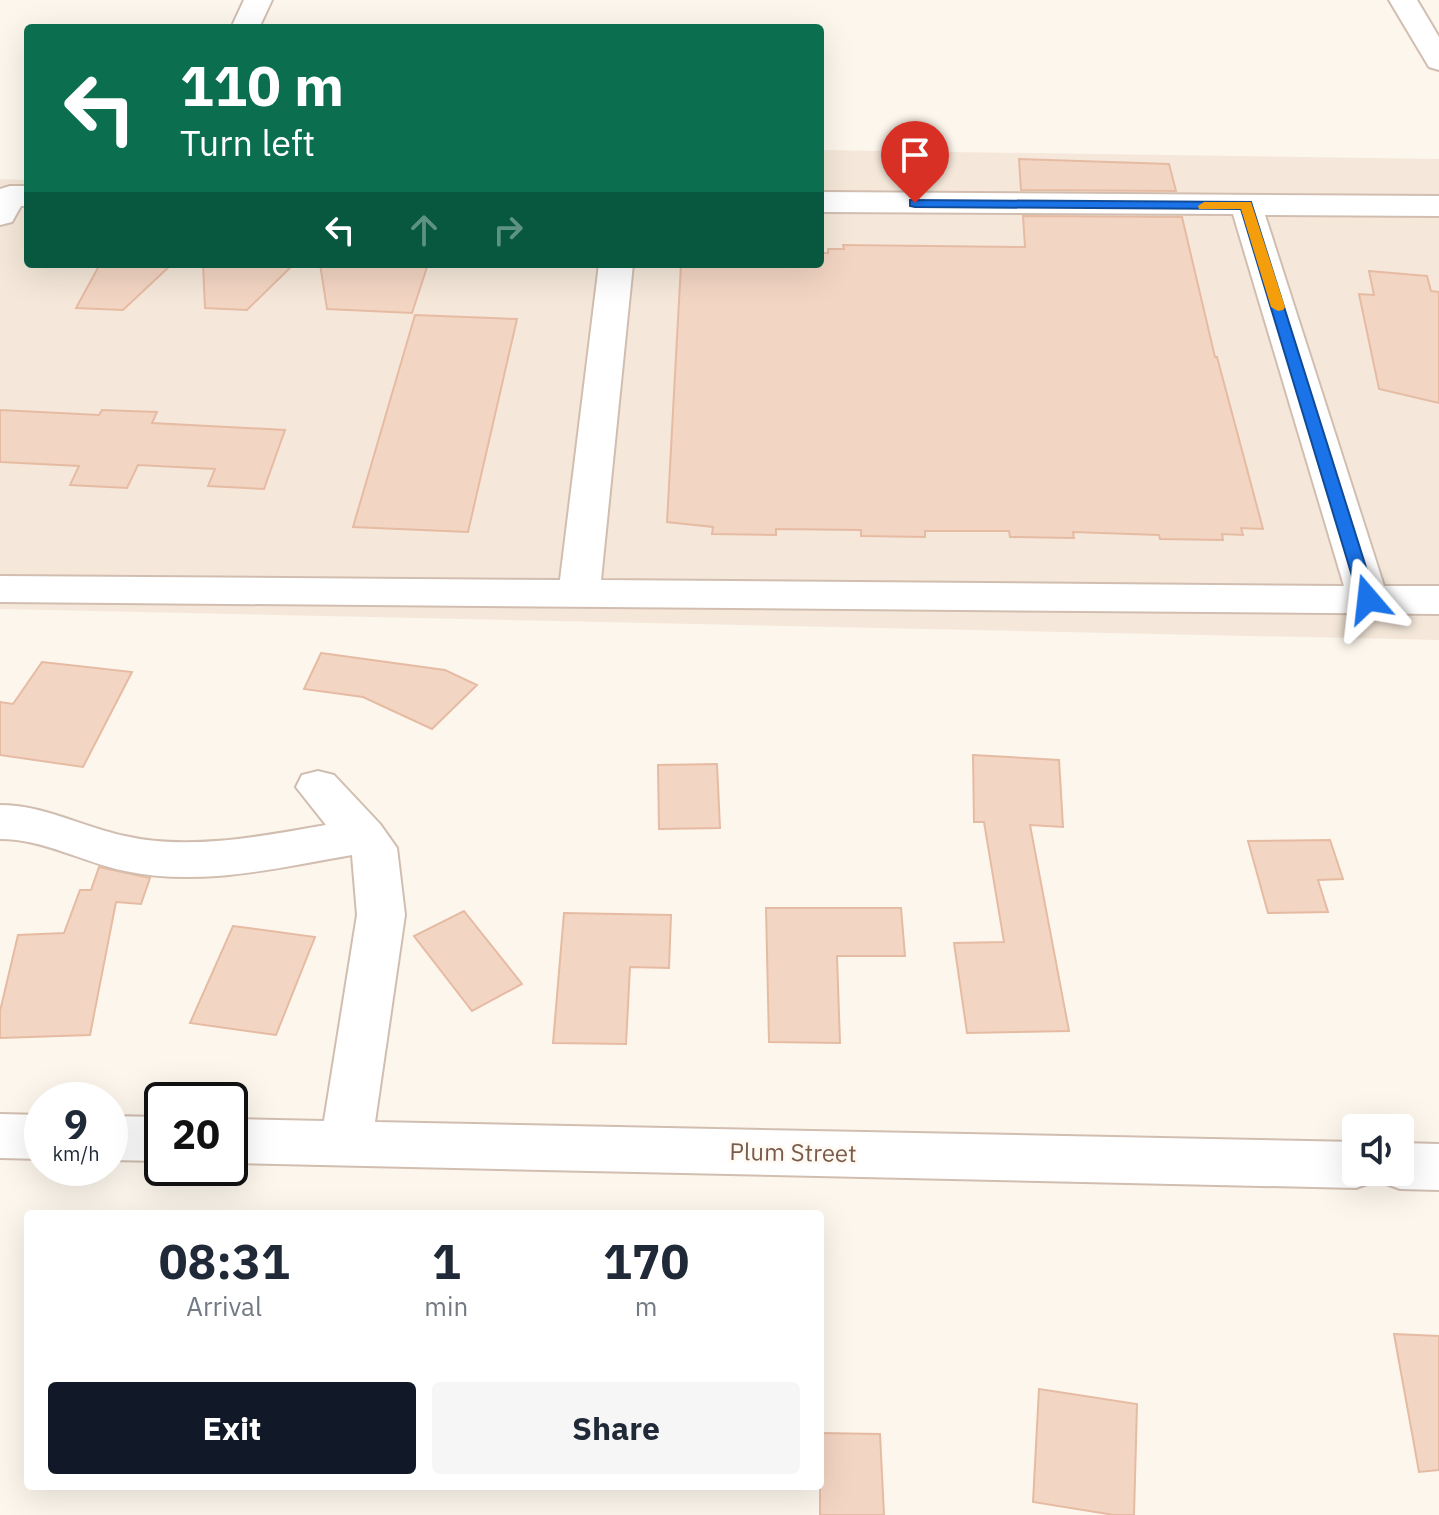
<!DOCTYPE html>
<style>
body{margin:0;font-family:"IBM Plex Sans",sans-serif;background:#f6f6f7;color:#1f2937;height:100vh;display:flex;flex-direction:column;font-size:30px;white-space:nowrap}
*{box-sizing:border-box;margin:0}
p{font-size:26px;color:#747a83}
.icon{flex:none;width:44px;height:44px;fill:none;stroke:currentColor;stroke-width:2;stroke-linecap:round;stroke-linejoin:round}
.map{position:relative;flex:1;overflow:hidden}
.panel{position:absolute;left:24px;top:1210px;width:800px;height:280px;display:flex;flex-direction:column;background:#fff;border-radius:8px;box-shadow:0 8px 32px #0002}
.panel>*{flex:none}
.top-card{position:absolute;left:24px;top:24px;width:800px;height:244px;border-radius:8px;box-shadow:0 8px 32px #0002;background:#0b6e4f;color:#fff;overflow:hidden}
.tools{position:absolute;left:1342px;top:1114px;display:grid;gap:16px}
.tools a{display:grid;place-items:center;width:72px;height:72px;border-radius:8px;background:#fff;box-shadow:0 8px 32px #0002;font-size:40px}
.speed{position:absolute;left:24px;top:1082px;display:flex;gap:16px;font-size:40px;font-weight:700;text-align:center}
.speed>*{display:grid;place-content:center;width:104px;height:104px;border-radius:50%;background:#fff;box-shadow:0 8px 32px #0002;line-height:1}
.speed small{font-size:20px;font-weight:400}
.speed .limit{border:4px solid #111;border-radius:12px;background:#fff;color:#111}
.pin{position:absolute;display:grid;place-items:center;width:68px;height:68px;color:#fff;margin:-82px -34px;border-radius:50% 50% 50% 0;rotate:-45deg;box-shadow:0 0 8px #0007}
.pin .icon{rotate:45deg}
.me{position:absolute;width:88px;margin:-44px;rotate:343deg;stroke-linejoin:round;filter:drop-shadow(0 0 6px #0008)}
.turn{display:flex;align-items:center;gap:28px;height:168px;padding:0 24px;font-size:36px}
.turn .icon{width:104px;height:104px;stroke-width:2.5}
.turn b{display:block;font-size:56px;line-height:68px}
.lanes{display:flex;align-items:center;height:76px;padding:0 24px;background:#0003;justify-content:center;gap:40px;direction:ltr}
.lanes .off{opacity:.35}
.eta{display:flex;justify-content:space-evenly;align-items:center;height:136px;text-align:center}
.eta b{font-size:48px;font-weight:700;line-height:56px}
.cta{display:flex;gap:16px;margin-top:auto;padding:16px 24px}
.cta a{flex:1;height:92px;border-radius:8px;background:#111827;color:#fff;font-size:32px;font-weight:700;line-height:92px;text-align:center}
.cta a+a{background:#f6f6f7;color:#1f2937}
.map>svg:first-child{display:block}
.residential{fill:#f5e8da}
.building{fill:#f3d5c3;stroke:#e6bba3;stroke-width:2}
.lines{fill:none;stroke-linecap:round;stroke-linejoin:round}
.minor-casing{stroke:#d1beb0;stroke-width:4}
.minor{fill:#fff;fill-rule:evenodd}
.route{fill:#1a73e8;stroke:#114b97;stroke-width:2}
.slow{fill:#f59e0b}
.labels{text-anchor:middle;stroke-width:6;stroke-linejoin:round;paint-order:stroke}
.street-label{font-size:24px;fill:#7a5c4d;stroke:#fffaf3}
</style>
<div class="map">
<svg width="1439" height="1515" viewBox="0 0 1439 1515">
<rect width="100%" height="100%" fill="#fdf6ec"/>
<path class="residential" d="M 820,150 L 1439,159 L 1439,640 L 0,609 L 0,179 L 28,180 L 28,264 L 820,264 Z"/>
<path class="building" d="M 1019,159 L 1169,164 L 1176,191 L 1021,190 Z
M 1023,216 L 1182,217 L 1215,357 L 1217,357 L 1263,529 L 1241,528 L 1243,535 L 1222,534 L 1223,540 L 1160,539 L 1159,535 L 1073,532 L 1074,538 L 1010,537 L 1009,531 L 925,531 L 925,537 L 861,536 L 861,530 L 776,529 L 776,535 L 712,534 L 713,527 L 667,522 L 681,264 L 820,264 L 820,253 L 828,253 L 828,249 L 844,249 L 843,245 L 1025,247 Z
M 100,264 L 172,264 L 123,310 L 76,308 Z
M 203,264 L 294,264 L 247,310 L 205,308 Z
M 320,264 L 428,264 L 412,313 L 327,309 Z
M 1369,271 L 1427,276 L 1431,291 L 1439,292 L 1439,403 L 1379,389 L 1359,294 L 1374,295 Z
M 415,315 L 517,319 L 468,532 L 353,527 Z
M 0,410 L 99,415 L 102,410 L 157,412 L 152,423 L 285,430 L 264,489 L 208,486 L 215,469 L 138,465 L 127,488 L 70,485 L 79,466 L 0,462 Z
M 321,653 L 445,670 L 477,685 L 432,729 L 363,697 L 304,689 Z
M 42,662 L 132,672 L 83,767 L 0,755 L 0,702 L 13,704 Z
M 973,755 L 1059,760 L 1063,827 L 1030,825 L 1069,1031 L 967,1033 L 954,943 L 1004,942 L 984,822 L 974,822 Z
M 717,764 L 720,828 L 659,829 L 658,765 Z
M 1330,840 L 1343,879 L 1318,880 L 1328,912 L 1268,913 L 1248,841 Z
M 99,867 L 150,878 L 141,904 L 116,902 L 90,1035 L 0,1038 L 0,1011 L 18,935 L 64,933 L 80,890 L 91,890 Z
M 766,908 L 901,908 L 905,956 L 837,956 L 840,1043 L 769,1042 Z
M 464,911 L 522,984 L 472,1011 L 414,936 Z
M 564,913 L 671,915 L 669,968 L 630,967 L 626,1044 L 553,1043 Z
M 233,926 L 315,937 L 276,1035 L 190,1023 Z
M 1394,1334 L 1439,1336 L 1439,1470 L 1419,1472 Z
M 1039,1389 L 1137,1404 L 1134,1515 L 1114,1515 L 1033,1502 Z
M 820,1433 L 880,1434 L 884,1515 L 820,1515 Z"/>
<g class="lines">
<defs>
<path id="minor" d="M 244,0 L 272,0 L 259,28 L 231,28 Z
M 1389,0 L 1417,0 L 1439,37 L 1439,70 L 1429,67 Z
M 10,186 L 28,186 L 28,206 L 21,206 L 12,222 L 0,225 L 0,189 Z
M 820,192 L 1439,196 L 1439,216 L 1265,215 L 1384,586 L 1439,586 L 1439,614 L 0,602 L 0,576 L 560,580 L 599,264 L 633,264 L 601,580 L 1344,586 L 1233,214 L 820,212 Z
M 318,771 L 334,775 L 380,824 L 397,848 L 405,915 L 375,1122 L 1356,1142 L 1356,1172 L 1400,1172 L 1400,1143 L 1439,1144 L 1439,1190 L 1400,1189 L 1381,1182 L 1378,1174 L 1375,1181 L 1356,1188 L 230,1163 L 230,1119 L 324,1121 L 357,915 L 352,855 C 278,868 199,887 125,871 C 82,862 44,839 0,839 L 0,805 C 44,805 82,827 125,836 C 189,851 263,836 326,825 L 296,787 L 302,775 Z
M 0,1114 L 42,1115 L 42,1159 L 0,1158 Z
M 110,1116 L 162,1117 L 162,1161 L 110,1160 Z"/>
</defs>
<use href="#minor" class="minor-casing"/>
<use href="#minor" class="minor"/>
</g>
<path class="route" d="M 910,200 L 1251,202 L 1376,599 L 1374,603 L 1362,603 L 1359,599 L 1241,209 L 915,207 L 910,206 Z"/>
<path class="slow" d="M 1204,202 L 1251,202 L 1285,307 L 1283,310 L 1278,311 L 1271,307 L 1241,209 L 1199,209 L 1198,206 Z"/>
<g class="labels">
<g class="street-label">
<text transform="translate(793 1153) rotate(1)" y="8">Plum Street</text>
</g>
</g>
</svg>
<div class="tools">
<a><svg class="icon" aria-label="sound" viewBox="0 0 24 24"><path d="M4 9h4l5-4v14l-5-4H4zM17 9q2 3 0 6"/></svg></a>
</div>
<div class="speed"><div>9<small>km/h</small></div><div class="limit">20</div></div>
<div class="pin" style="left:915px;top:203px;background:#d93025"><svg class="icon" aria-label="arrive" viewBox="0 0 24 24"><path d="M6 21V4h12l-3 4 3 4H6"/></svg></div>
<svg class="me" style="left:1368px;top:599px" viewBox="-20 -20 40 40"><path d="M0-17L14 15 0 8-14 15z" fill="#1a73e8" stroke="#fff" stroke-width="4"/></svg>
<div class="top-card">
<div class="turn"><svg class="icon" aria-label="left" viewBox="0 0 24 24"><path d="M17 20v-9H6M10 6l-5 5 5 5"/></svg><div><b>110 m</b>Turn left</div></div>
<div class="lanes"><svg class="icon" aria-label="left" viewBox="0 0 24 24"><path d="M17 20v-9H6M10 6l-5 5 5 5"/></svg><svg class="icon off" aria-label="ahead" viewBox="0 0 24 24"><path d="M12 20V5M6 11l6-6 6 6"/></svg><svg class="icon off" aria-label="right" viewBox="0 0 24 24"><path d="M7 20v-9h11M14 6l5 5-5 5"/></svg></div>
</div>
<section class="panel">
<div class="eta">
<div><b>08:31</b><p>Arrival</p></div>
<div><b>1</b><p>min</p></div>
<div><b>170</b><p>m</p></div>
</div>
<div class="cta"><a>Exit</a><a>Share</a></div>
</section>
</div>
